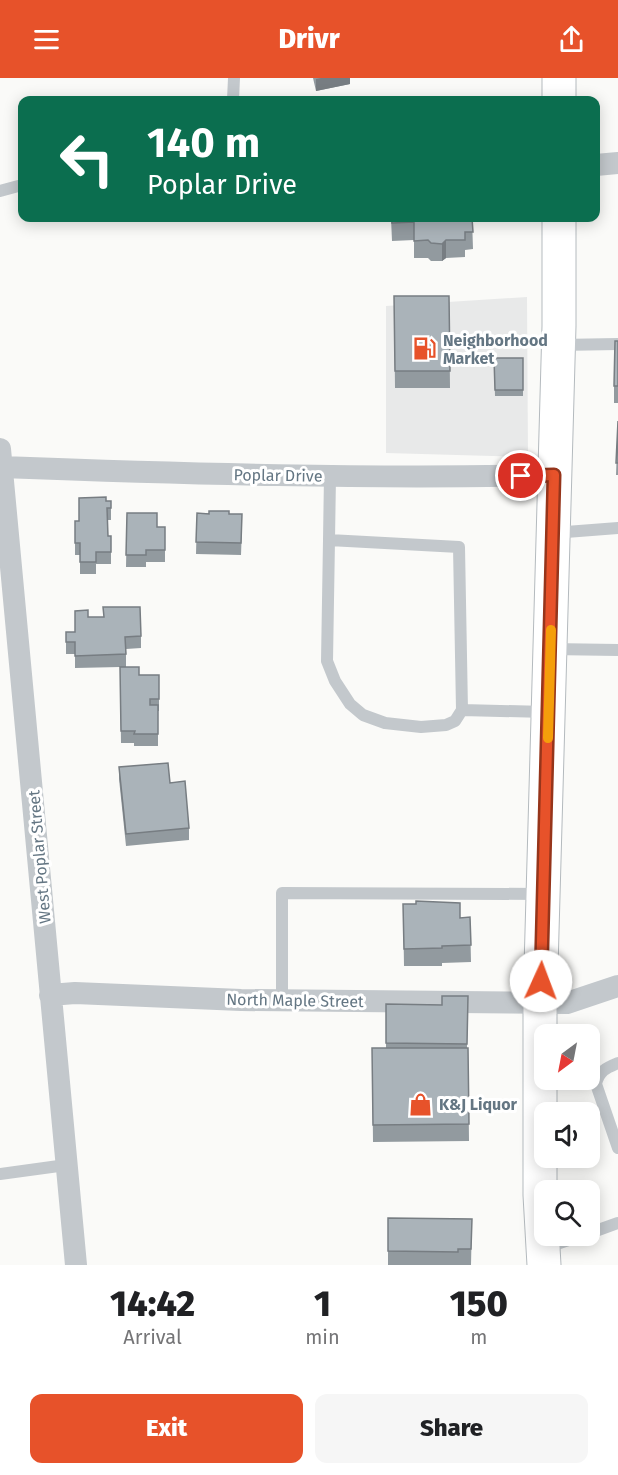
<!DOCTYPE html>
<style>
body{margin:0;font-family:"Fira Sans",sans-serif;background:#f6f6f6;color:#202124;height:100vh;display:flex;flex-direction:column;font-size:22px;white-space:nowrap}
*{box-sizing:border-box;margin:0}
p{font-size:20px;color:#757577}
.icon{flex:none;width:33px;height:33px;fill:none;stroke:currentColor;stroke-width:2;stroke-linecap:round;stroke-linejoin:round}
.map{position:relative;height:1187px;overflow:hidden}
.sheet{display:flex;flex-direction:column;background:#fff;flex:1}
.sheet>*{flex:none}
.guide{position:absolute;left:18px;top:18px;width:582px;height:126px;border-radius:12px;box-shadow:0 3px 15px #0003;background:#0b6e4f;color:#fff;overflow:hidden}
.needle{width:39px;rotate:212deg}
.tools{position:absolute;left:534px;top:946px;display:grid;gap:12px}
.tools a{display:grid;place-items:center;width:66px;height:66px;border-radius:12px;background:#fff;box-shadow:0 3px 15px #0003;font-size:30px}
.pin{position:absolute;display:grid;place-items:center;width:51px;height:51px;color:#fff;margin:-26px;border:3px solid #fff;border-radius:50%;box-shadow:0 2px 6px #0007}
.me{position:absolute;width:66px;margin:-33px;rotate:2deg;stroke-linejoin:round;filter:drop-shadow(0 0 4px #0008)}
.turn{display:flex;align-items:center;gap:21px;height:126px;padding:0 30px;font-size:27px}
.turn .icon{width:78px;height:78px;stroke-width:2.5}
.turn b{display:block;font-size:42px;line-height:51px}
.eta{display:flex;justify-content:space-evenly;align-items:center;height:102px;text-align:center}
.eta b{font-size:36px;font-weight:800;line-height:42px}
.action{display:flex;gap:12px;margin-top:auto;padding:12px 30px}
.action a{flex:1;height:69px;border-radius:12px;background:#e7522a;color:#fff;font-size:24px;font-weight:800;line-height:69px;text-align:center}
.action a+a{background:#f6f6f6;color:#202124}
header{display:flex;justify-content:space-between;align-items:center;height:78px;padding:0 30px;background:#e7522a;color:#fff;font-size:27px;font-weight:800}
.map>svg:first-child{display:block}
.built{fill:#e8e9e9}
.lines{fill:none;stroke-linecap:round;stroke-linejoin:round}
.primary-casing{stroke:#b4babe;stroke-width:35}
.service{stroke:#c3c8cc;stroke-width:12}
.minor{stroke:#c3c8cc;stroke-width:22}
.primary{stroke:#fff;stroke-width:33}
.wall{fill:#929a9f}
.shaded-wall{fill:#777d82}
.building{fill:#aab3b9;stroke:#777d82;stroke-width:1.5}
.route-casing{stroke:#96351b;stroke-width:15}
.route{stroke:#e7522a;stroke-width:10}
.slow{stroke:#f59e0b;stroke-width:10}
.labels{text-anchor:middle;stroke-width:6;stroke-linejoin:round;paint-order:stroke}
.poi-label{font-size:16px;font-weight:bold;fill:#647683;stroke:#fff;text-anchor:start}
.street-label{font-size:16px;fill:#647683;stroke:#fff}
</style>
<header><svg class="icon" aria-label="menu" viewBox="0 0 24 24"><path d="M4 6h16M4 12h16M4 18h16"/></svg>Drivr<svg class="icon" aria-label="share" viewBox="0 0 24 24"><path d="M12 15V3M7 8l5-5 5 5M5 13v7h14v-7"/></svg></header>
<div class="map">
<svg width="618" height="1187" viewBox="0 0 618 1187">
<rect width="100%" height="100%" fill="#fafaf8"/>
<path class="built" d="M 527,219 L 528,379 L 386,375 L 386,228 Z"/>
<g class="lines">
<defs>
<path id="primary" d="M 559,22 L 559,0
M 544,1187 L 540,1117 L 540,925 L 559,248 L 559,140"/>
</defs>
<use href="#primary" class="primary-casing"/>
<path class="service" d="M 233,22 L 234,0
M 0,113 L 22,107
M 559,267 L 618,266
M 330,398 L 329,462 L 459,469 L 462,632 L 546,634
M 553,455 L 618,450
M 329,462 L 327,583 L 335,603 L 350,626 L 363,637 L 385,645 L 421,649 L 446,647 L 455,643 L 462,632
M 550,571 L 618,572
M 282,922 L 282,815 L 542,816
M 618,985 C 606,990 599,993 596,1006 L 618,1070
M 0,1096 L 66,1087
M 590,1155 L 618,1145
M 545,1170 L 580,1158"/>
<path class="minor" d="M 596,87 L 618,85
M 0,371 L 76,1187
M 1,389 C 186,396 370,401 554,397
M 50,917 L 75,915 L 241,922 L 567,925 L 618,908"/>
<use href="#primary" class="primary"/>
</g>
<path class="wall" d="M 313,0 L 350,0 L 350,6 L 316,13 Z
M 391,140 L 472,140 L 473,171 L 465,172 L 465,179 L 446,180 L 442,183 L 431,183 L 428,180 L 414,180 L 414,162 L 392,163 Z
M 394,218 L 449,218 L 450,310 L 395,310 Z
M 618,263 L 618,325 L 614,325 L 614,308 Z
M 494,280 L 523,280 L 523,318 L 495,318 Z
M 618,343 L 618,397 L 616,397 Z
M 106,423 L 111,423 L 111,442 L 107,442 L 108,458 L 111,458 L 111,486 L 96,486 L 96,496 L 80,496 L 80,477 L 75,477 L 75,455 L 79,443 Z
M 127,435 L 157,449 L 165,449 L 165,484 L 146,484 L 146,489 L 126,489 Z
M 197,435 L 229,436 L 242,449 L 241,477 L 196,476 Z
M 88,539 L 141,558 L 141,570 L 126,571 L 126,589 L 139,597 L 159,597 L 159,633 L 158,633 L 158,668 L 134,668 L 134,665 L 121,665 L 120,589 L 75,590 L 75,576 L 66,576 L 66,554 L 75,554 Z
M 119,689 L 170,705 L 189,750 L 189,762 L 126,768 L 119,701 Z
M 403,826 L 460,840 L 470,839 L 471,884 L 442,885 L 442,888 L 404,888 Z
M 468,918 L 467,970 L 468,970 L 469,1063 L 373,1064 L 372,970 L 386,970 L 386,926 L 442,927 Z
M 388,1140 L 472,1141 L 471,1187 L 388,1187 Z"/>
<path class="shaded-wall" d="M 321,0 L 350,0 L 350,6 L 316,13 L 316,1 Z
M 446,162 L 446,180 L 442,183 L 442,166 Z"/>
<path class="building" d="M 392,140 L 472,140 L 473,154 L 465,154 L 465,162 L 446,162 L 442,166 L 431,165 L 428,162 L 414,163 L 414,144 L 392,145 Z
M 394,218 L 449,218 L 450,293 L 395,293 Z
M 615,263 L 618,263 L 618,308 L 614,308 Z
M 494,280 L 523,280 L 523,312 L 495,312 Z
M 618,343 L 618,385 L 616,385 Z
M 106,419 L 106,423 L 111,423 L 111,430 L 107,430 L 108,458 L 111,458 L 111,474 L 96,474 L 96,484 L 80,484 L 80,465 L 75,465 L 75,443 L 79,443 L 79,420 Z
M 209,433 L 229,433 L 229,436 L 242,436 L 241,465 L 196,464 L 197,435 L 209,436 Z
M 127,435 L 157,435 L 157,449 L 165,449 L 165,472 L 146,472 L 146,477 L 126,477 Z
M 103,529 L 140,529 L 141,558 L 125,559 L 126,576 L 75,578 L 75,564 L 66,564 L 66,554 L 75,554 L 75,533 L 88,532 L 88,539 L 104,539 Z
M 120,589 L 139,589 L 139,597 L 159,597 L 159,621 L 150,621 L 150,627 L 158,627 L 158,656 L 134,656 L 135,653 L 121,653 Z
M 168,685 L 170,705 L 185,703 L 189,750 L 126,756 L 119,689 Z
M 416,823 L 460,825 L 460,840 L 470,839 L 471,867 L 442,868 L 442,870 L 404,871 L 403,826 L 416,826 Z
M 442,918 L 468,918 L 467,966 L 386,965 L 386,926 L 442,927 Z
M 372,970 L 468,970 L 469,1046 L 373,1047 Z
M 388,1140 L 472,1141 L 471,1171 L 458,1171 L 458,1174 L 388,1173 Z"/>
<g class="lines">
<defs>
<path id="route" d="M 521,398 L 554,397 L 541,903"/>
</defs>
<use href="#route" class="route-casing"/>
<use href="#route" class="route"/>
<path class="slow" d="M 548,660 L 551,552"/>
</g>
<defs>
<symbol id="fuel-bare" viewBox="-9 -9 18 18"><path d="M-5.5-6h7V0h2V4h1.3V-2.5L3-4.5l.8-.8L6-3V5H2.5V1h-1V6h-7ZM-4.2-4.7v3.2H.2V-4.7Z" fill="#e7522a" stroke="#fff" stroke-width="2.5" paint-order="stroke"/></symbol>
<symbol id="shop-bare" viewBox="-9 -9 18 18"><path d="M-5-2.5h2.3a2.7 3.5 0 0 1 5.4 0H5L5.5 6h-11ZM-1.5-2.5h3a1.5 2.3 0 0 0-3 0Z" fill="#e7522a" stroke="#fff" stroke-width="2.5" paint-order="stroke"/></symbol>
</defs>
<g fill-rule="evenodd">
<use href="#fuel-bare" x="408" y="254" width="33" height="33"/>
<use href="#shop-bare" x="404" y="1010" width="33" height="33"/>
</g>
<g class="labels">
<g class="poi-label">
<text x="443" y="268">Neighborhood<tspan x="443" dy="18">Market</tspan></text>
<text x="439" y="1032">K&amp;J Liquor</text>
</g>
<g class="street-label">
<text transform="translate(278 397) rotate(1)" y="6">Poplar Drive</text>
<text transform="translate(39 779) rotate(-95)" y="6">West Poplar Street</text>
<text transform="translate(295 922) rotate(1)" y="6">North Maple Street</text>
</g>
</g>
</svg>
<div class="tools">
<a><svg class="needle" viewBox="-14 -14 28 28"><path d="M0-13l5 13h-10z" fill="#e53935"/><path d="M0 13l5-13h-10z" fill="#757577"/></svg></a>
<a><svg class="icon" aria-label="sound" viewBox="0 0 24 24"><path d="M4 9h4l5-4v14l-5-4H4zM17 9q2 3 0 6"/></svg></a>
<a><svg class="icon" aria-label="search" viewBox="0 0 24 24"><circle cx="10" cy="10" r="6"/><path d="M15 15l6 6"/></svg></a>
</div>
<div class="pin" style="left:521px;top:398px;background:#d93025"><svg class="icon" aria-label="arrive" viewBox="0 0 24 24"><path d="M6 21V4h12l-3 4 3 4H6"/></svg></div>
<svg class="me" style="left:541px;top:903px" viewBox="-20 -20 40 40"><circle r="19" fill="#fff"/><path d="M0-13L10 11 0 6-10 11z" fill="#e7522a"/></svg>
<div class="guide">
<div class="turn"><svg class="icon" aria-label="left" viewBox="0 0 24 24"><path d="M17 20v-9H6M10 6l-5 5 5 5"/></svg><div><b>140 m</b>Poplar Drive</div></div>
</div>
</div>
<section class="sheet">
<div class="eta">
<div><b>14:42</b><p>Arrival</p></div>
<div><b>1</b><p>min</p></div>
<div><b>150</b><p>m</p></div>
</div>
<div class="action"><a>Exit</a><a>Share</a></div>
</section>
